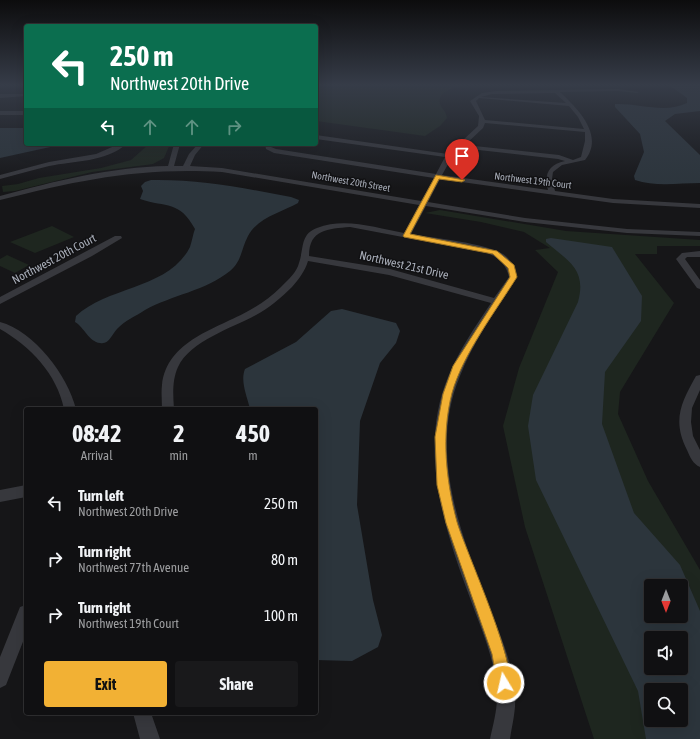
<!DOCTYPE html>
<style>
body{margin:0;font-family:"Asap Condensed",sans-serif;background:#19191b;color:#f1f3f6;height:100vh;display:flex;flex-direction:column;font-size:15px;white-space:nowrap}
*{box-sizing:border-box;margin:0}
p{font-size:13px;color:#9c9d9f}
.icon{flex:none;width:22px;height:22px;fill:none;stroke:currentColor;stroke-width:2;stroke-linecap:round;stroke-linejoin:round}
.map{position:relative;flex:1;overflow:hidden}
.side{position:absolute;left:24px;top:407px;width:294px;height:308px;display:flex;flex-direction:column;background:#101012;border-radius:4px;box-shadow:0 4px 16px #0002,0 0 0 1px #303032}
.side>*{flex:none}
.banner{position:absolute;left:24px;top:24px;width:294px;height:122px;border-radius:4px;box-shadow:0 4px 16px #0002,0 0 0 1px #303032;background:#0b6e4f;color:#fff;overflow:hidden}
.needle{width:26px;rotate:180deg}
.fabs{position:absolute;left:644px;top:579px;display:grid;gap:8px}
.fabs a{display:grid;place-items:center;width:44px;height:44px;border-radius:4px;background:#101012;box-shadow:0 4px 16px #0002,0 0 0 1px #303032;font-size:20px}
.pin{position:absolute;display:grid;place-items:center;width:34px;height:34px;color:#fff;margin:-41px -17px;border-radius:50% 50% 50% 0;rotate:-45deg;box-shadow:0 0 4px #0007}
.pin .icon{rotate:45deg}
.me{position:absolute;width:44px;margin:-22px;rotate:351deg;stroke-linejoin:round;filter:drop-shadow(0 0 3px #0008)}
.turn{display:flex;align-items:center;gap:14px;height:84px;padding:0 20px;font-size:18px}
.turn .icon{width:52px;height:52px;stroke-width:2.5}
.turn b{display:block;font-size:28px;line-height:34px}
.lanes{display:flex;align-items:center;height:38px;padding:0 20px;background:#0003;justify-content:center;gap:20px;direction:ltr}
.lanes .off{opacity:.35}
.eta{display:flex;justify-content:space-evenly;align-items:center;height:68px;text-align:center}
.eta b{font-size:24px;font-weight:700;line-height:28px}
.button{display:flex;gap:8px;margin-top:auto;padding:8px 20px}
.button a{flex:1;height:46px;border-radius:4px;background:#f2b134;color:#111;font-size:16px;font-weight:700;line-height:46px;text-align:center}
.button a+a{background:#19191b;color:#f1f3f6}
ul{padding:0;list-style:none}
li{display:flex;align-items:center;gap:12px;height:56px;padding:0 20px}
li div{flex:1}
li b{display:block;font-size:15px}
li em{font-style:normal}
.map>svg:first-child{display:block}
.green{fill:#1e261f;fill-rule:evenodd}
.water{fill:#2c353c;fill-rule:evenodd}
.lines{fill:none;stroke-linecap:round;stroke-linejoin:round}
.minor{fill:#37383d;fill-rule:evenodd}
.route{fill:#f2b134;stroke:#9d7322}
.labels{text-anchor:middle;stroke-width:3;stroke-linejoin:round;paint-order:stroke}
.far-street-label{font-size:10px;fill:#a8adb8;stroke:#111113}
.street-label{font-size:12px;fill:#a8adb8;stroke:#111113}
</style>
<div class="map">
<svg width="700" height="739" viewBox="0 0 700 739">
<rect width="100%" height="100%" fill="#161618"/>
<path class="green" d="M 316,84 L 469,84 C 460,86 436,90 440,104 C 442,109 446,111 447,118 L 440,126 L 425,136 L 316,121 Z
M 149,144 L 170,144 L 164,158 L 153,164 L 92,172 L 15,191 L 3,192 L 2,186 L 18,184 L 39,178 L 101,168 L 131,160 Z
M 440,210 L 566,231 L 700,240 L 700,246 L 657,246 L 657,254 L 635,254 L 674,303 L 620,392 L 618,414 L 648,481 L 700,570 L 700,739 L 594,739 L 525,527 L 503,426 L 519,368 L 558,272 L 535,250 L 550,248 L 524,232 L 481,222 L 425,213 ZM 651,586 L 681,586 L 681,616 L 651,616 ZM 651,638 L 681,638 L 681,668 L 651,668 ZM 651,690 L 681,690 L 681,720 L 651,720 Z
M 52,226 L 74,237 L 35,253 L 10,242 Z
M 7,255 L 29,265 L 15,273 L 0,266 L 0,259 Z"/>
<path class="water" d="M 669,85 L 700,85 L 700,111 L 675,114 L 665,121 L 700,155 L 700,183 C 679,183 655,187 635,180 L 634,176 L 644,152 L 640,134 L 615,107 L 615,104 C 639,103 665,114 687,103 L 687,98 Z
M 0,128 L 26,128 L 26,144 L 64,144 L 0,158 Z
M 151,180 C 199,179 244,188 291,197 L 299,200 L 298,203 C 282,212 257,218 248,236 C 241,249 242,261 230,271 C 205,291 172,295 145,310 C 136,316 124,321 117,329 C 112,334 109,345 100,343 C 89,342 84,327 75,322 L 76,316 C 108,286 169,289 190,247 C 192,241 193,234 195,229 C 179,200 167,208 140,199 L 143,191 L 141,186 L 145,182 Z
M 551,238 L 612,247 L 642,296 L 641,321 L 605,372 L 602,424 L 634,513 L 680,565 L 700,611 L 700,739 L 646,739 L 638,691 L 536,480 L 528,426 L 533,395 L 578,302 C 587,269 568,261 546,242 L 546,239 ZM 651,586 L 681,586 L 681,616 L 651,616 ZM 651,638 L 681,638 L 681,668 L 651,668 ZM 651,690 L 681,690 L 681,720 L 651,720 Z
M 342,309 L 396,323 L 400,331 L 396,343 L 380,363 L 360,421 L 357,505 L 373,600 L 382,635 L 378,647 L 352,661 L 316,660 L 316,409 L 250,409 C 247,396 240,381 245,369 L 296,342 L 331,311 Z"/>
<g class="lines">
<path class="minor" d="M 618,89 L 639,92 L 637,93 L 618,91 L 560,92 C 577,108 605,135 585,160 L 562,165 L 553,172 L 552,179 L 555,191 L 613,199 L 700,204 L 700,208 L 613,203 L 440,179 L 428,202 L 525,218 L 627,229 L 700,232 L 700,236 L 627,233 L 525,222 L 426,206 L 411,234 C 434,238 485,243 503,254 C 511,259 515,268 517,277 C 497,309 474,340 460,376 C 429,450 459,529 486,599 C 498,630 514,663 515,697 C 516,711 512,725 510,739 L 490,739 C 493,725 497,711 497,697 C 497,663 481,629 470,598 C 444,528 418,450 448,377 C 459,350 475,327 491,303 L 389,275 L 308,261 C 305,271 299,279 292,287 C 281,298 269,308 256,315 C 232,328 190,341 178,367 C 172,380 173,395 174,409 L 162,409 C 162,401 161,393 162,385 C 167,340 217,329 250,310 C 261,304 272,296 281,287 C 288,280 297,272 299,263 C 304,249 300,234 317,228 C 345,217 376,228 404,233 L 419,205 L 222,172 C 140,167 79,180 0,200 L 0,196 C 55,181 111,167 168,166 L 174,144 L 180,144 L 174,166 L 183,166 L 189,154 L 198,144 L 204,144 L 195,155 L 190,166 L 222,168 L 421,201 L 434,178 L 274,153 L 266,149 L 265,144 L 271,144 L 271,147 L 276,149 L 436,174 L 445,157 L 316,139 L 316,135 L 448,154 L 478,126 L 479,116 L 470,101 L 482,93 L 496,91 ZM 555,93 L 566,103 L 481,97 L 492,94 ZM 479,98 L 569,106 L 578,117 L 584,129 L 485,120 L 476,101 ZM 485,123 L 585,132 L 585,141 L 581,157 L 573,160 L 559,155 L 465,145 L 483,128 ZM 461,148 L 558,159 L 565,161 C 548,165 544,174 548,190 L 442,175 L 452,157 ZM 350,227 L 487,253 C 499,258 506,264 509,277 L 494,298 L 390,269 L 309,256 C 309,229 328,229 350,227 Z
M 0,94 L 26,94 L 26,96 L 0,98 Z
M 0,111 L 26,111 L 26,115 L 0,115 Z
M 119,144 L 126,144 C 107,162 73,161 49,166 C 32,170 16,175 0,179 L 0,175 L 49,162 L 96,154 Z
M 115,236 L 121,236 L 122,238 L 92,256 L 0,304 L 0,297 Z
M 700,251 L 700,257 L 687,257 L 685,259 L 700,280 L 700,289 L 697,288 L 676,259 L 682,253 Z
M 0,322 C 34,331 68,376 76,409 L 64,409 C 57,374 30,346 0,329 Z
M 700,375 L 700,390 L 692,408 L 691,422 L 693,436 L 700,450 L 700,467 C 693,464 690,457 687,450 C 672,420 681,403 696,376 Z
M 26,485 L 26,497 L 0,502 L 0,490 Z
M 26,605 L 26,634 L 6,685 L 0,688 L 0,657 L 20,607 Z
M 133,713 L 151,713 L 160,739 L 140,739 Z"/>
</g>
<linearGradient id="sky" x2="0" y2="1"><stop stop-color="#0c0c0d"/><stop offset="0.45" stop-color="#363c48"/><stop offset="1" stop-color="#363c48" stop-opacity="0"/></linearGradient>
<rect width="700" height="188" fill="url(#sky)"/>
<path class="route" d="M 436,175 L 465,180 L 462,182 L 439,179 L 410,234 L 497,251 L 514,265 L 517,277 C 495,312 463,354 452,393 C 441,435 446,481 457,522 C 466,552 518,665 509,688 L 504,690 L 498,688 L 492,654 L 446,523 L 437,485 L 435,437 L 443,394 L 453,366 L 510,277 L 508,268 L 493,254 L 404,237 L 403,236 Z"/>
<g class="labels">
<g class="far-street-label">
<text transform="translate(533 180) rotate(7)" y="4">Northwest 19th Court</text>
<text transform="translate(351 181) rotate(10)" y="4">Northwest 20th Street</text>
</g>
<g class="street-label">
<text transform="translate(54 259) rotate(-28)" y="4">Northwest 20th Court</text>
<text transform="translate(404 265) rotate(13)" y="4">Northwest 21st Drive</text>
</g>
</g>
</svg>
<div class="fabs">
<a><svg class="needle" viewBox="-14 -14 28 28"><path d="M0-13l5 13h-10z" fill="#e53935"/><path d="M0 13l5-13h-10z" fill="#9c9d9f"/></svg></a>
<a><svg class="icon" aria-label="sound" viewBox="0 0 24 24"><path d="M4 9h4l5-4v14l-5-4H4zM17 9q2 3 0 6"/></svg></a>
<a><svg class="icon" aria-label="search" viewBox="0 0 24 24"><circle cx="10" cy="10" r="6"/><path d="M15 15l6 6"/></svg></a>
</div>
<div class="pin" style="left:462px;top:180px;background:#d93025"><svg class="icon" aria-label="arrive" viewBox="0 0 24 24"><path d="M6 21V4h12l-3 4 3 4H6"/></svg></div>
<svg class="me" style="left:504px;top:683px" viewBox="-20 -20 40 40"><circle r="17" fill="#f2b134" stroke="#fff" stroke-width="3"/><path d="M0-11L8 9 0 5-8 9z" fill="#fff"/></svg>
<div class="banner">
<div class="turn"><svg class="icon" aria-label="left" viewBox="0 0 24 24"><path d="M17 20v-9H6M10 6l-5 5 5 5"/></svg><div><b>250 m</b>Northwest 20th Drive</div></div>
<div class="lanes"><svg class="icon" aria-label="left" viewBox="0 0 24 24"><path d="M17 20v-9H6M10 6l-5 5 5 5"/></svg><svg class="icon off" aria-label="ahead" viewBox="0 0 24 24"><path d="M12 20V5M6 11l6-6 6 6"/></svg><svg class="icon off" aria-label="ahead" viewBox="0 0 24 24"><path d="M12 20V5M6 11l6-6 6 6"/></svg><svg class="icon off" aria-label="right" viewBox="0 0 24 24"><path d="M7 20v-9h11M14 6l5 5-5 5"/></svg></div>
</div>
<section class="side">
<div class="eta">
<div><b>08:42</b><p>Arrival</p></div>
<div><b>2</b><p>min</p></div>
<div><b>450</b><p>m</p></div>
</div>
<ul>
<li><svg class="icon" aria-label="left" viewBox="0 0 24 24"><path d="M17 20v-9H6M10 6l-5 5 5 5"/></svg><div><b>Turn left</b><p>Northwest 20th Drive</p></div><em>250 m</em></li>
<li><svg class="icon" aria-label="right" viewBox="0 0 24 24"><path d="M7 20v-9h11M14 6l5 5-5 5"/></svg><div><b>Turn right</b><p>Northwest 77th Avenue</p></div><em>80 m</em></li>
<li><svg class="icon" aria-label="right" viewBox="0 0 24 24"><path d="M7 20v-9h11M14 6l5 5-5 5"/></svg><div><b>Turn right</b><p>Northwest 19th Court</p></div><em>100 m</em></li>
</ul>
<div class="button"><a>Exit</a><a>Share</a></div>
</section>
</div>
